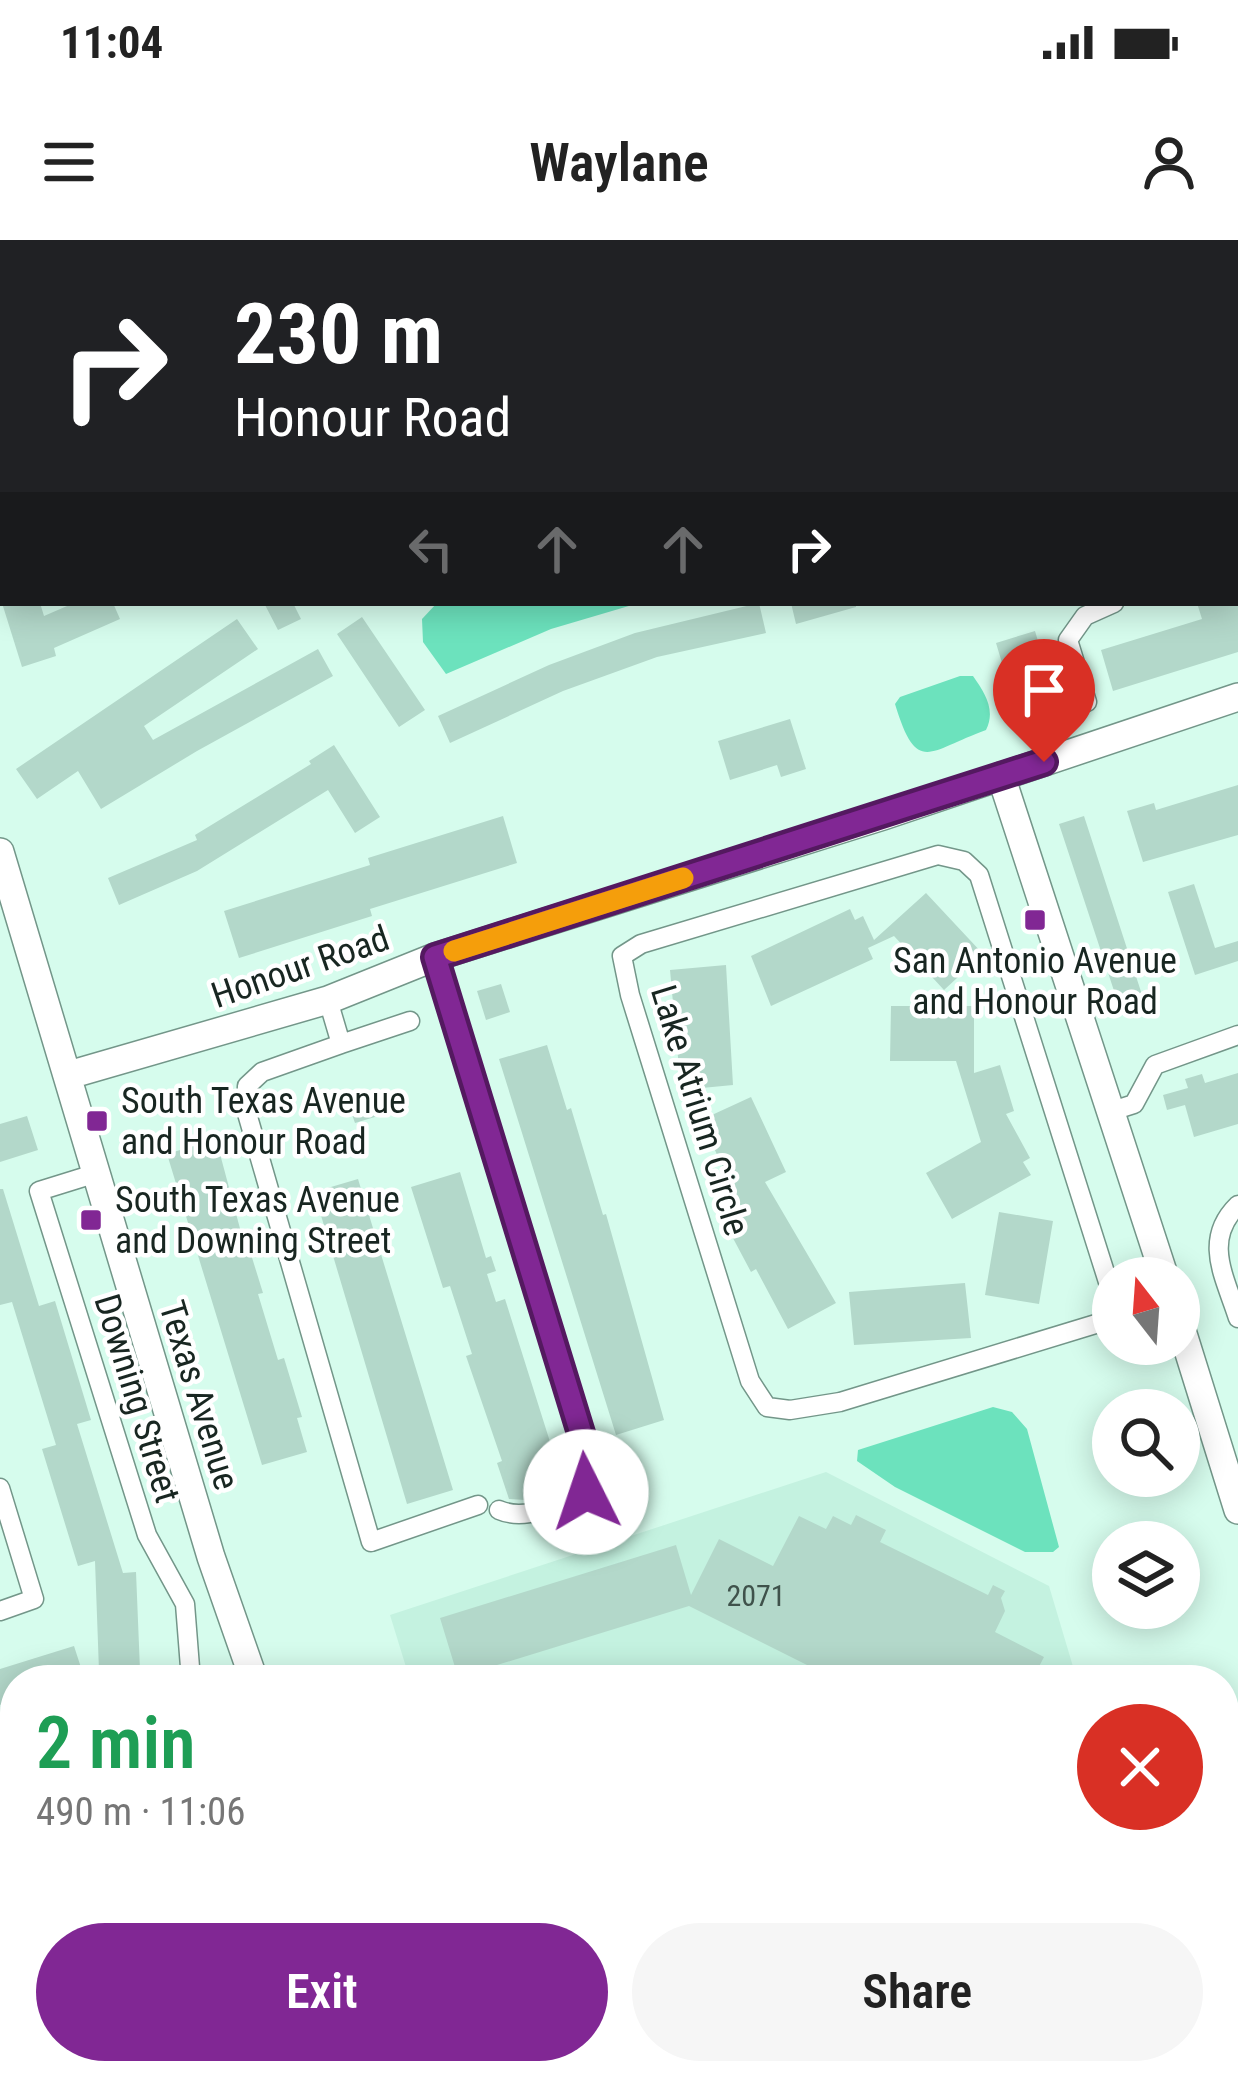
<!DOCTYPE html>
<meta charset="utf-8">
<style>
body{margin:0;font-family:"Roboto Condensed",sans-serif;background:#f6f6f6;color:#222;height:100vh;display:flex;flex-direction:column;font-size:45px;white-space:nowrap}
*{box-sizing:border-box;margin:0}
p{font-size:39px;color:#767676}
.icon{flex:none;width:66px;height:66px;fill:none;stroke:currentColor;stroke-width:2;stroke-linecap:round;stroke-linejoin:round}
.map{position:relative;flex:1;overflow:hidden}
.details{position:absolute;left:0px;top:1425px;width:1239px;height:420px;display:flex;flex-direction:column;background:#fff;border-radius:48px 48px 0 0;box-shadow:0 6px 30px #0003}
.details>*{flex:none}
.banner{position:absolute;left:0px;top:0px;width:1239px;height:366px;box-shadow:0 6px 30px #0003;background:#202124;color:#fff;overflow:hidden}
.needle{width:78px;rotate:343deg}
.controls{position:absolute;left:1092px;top:1017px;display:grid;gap:24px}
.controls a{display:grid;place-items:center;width:108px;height:108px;border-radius:50%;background:#fff;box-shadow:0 6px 30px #0003;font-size:60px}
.pin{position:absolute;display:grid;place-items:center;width:102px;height:102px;color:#fff;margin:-123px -51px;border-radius:50% 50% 50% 0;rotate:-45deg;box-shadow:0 0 12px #0007}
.pin .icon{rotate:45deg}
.me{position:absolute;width:132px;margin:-66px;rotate:356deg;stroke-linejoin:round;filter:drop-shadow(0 0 9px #0008)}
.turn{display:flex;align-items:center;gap:42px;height:252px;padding:0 36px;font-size:54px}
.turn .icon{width:156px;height:156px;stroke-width:2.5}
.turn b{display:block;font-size:84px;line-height:102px}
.lanes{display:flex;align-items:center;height:114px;padding:0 36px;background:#0003;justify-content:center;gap:60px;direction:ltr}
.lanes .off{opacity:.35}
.round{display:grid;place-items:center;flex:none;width:126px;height:126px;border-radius:63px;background:#f6f6f6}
.overview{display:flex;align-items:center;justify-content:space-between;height:204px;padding:0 36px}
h1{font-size:72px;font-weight:600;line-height:90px;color:#1e9e55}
.primary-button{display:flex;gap:24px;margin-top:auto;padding:24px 36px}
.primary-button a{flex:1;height:138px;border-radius:72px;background:#812794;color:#fff;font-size:48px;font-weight:600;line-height:138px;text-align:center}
.primary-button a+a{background:#f6f6f6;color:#222}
.status{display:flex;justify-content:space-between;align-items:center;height:84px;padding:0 60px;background:#fff;direction:ltr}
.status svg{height:33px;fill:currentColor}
header{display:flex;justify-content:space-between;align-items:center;height:156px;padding:0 36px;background:#fff;font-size:54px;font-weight:600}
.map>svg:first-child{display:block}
.built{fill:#c4f2e0}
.water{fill:#6ce2bd}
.building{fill:#b3d8ca}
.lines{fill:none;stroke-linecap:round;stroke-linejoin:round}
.street-casing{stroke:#739689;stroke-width:21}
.secondary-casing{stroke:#739689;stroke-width:30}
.street{stroke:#fff;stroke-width:18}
.secondary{stroke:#fff;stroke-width:27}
.route-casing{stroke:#541960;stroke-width:30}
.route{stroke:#812794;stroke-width:21}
.slow{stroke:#f59e0b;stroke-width:21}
.poi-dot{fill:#812794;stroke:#fff;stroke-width:4.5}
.labels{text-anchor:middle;stroke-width:9;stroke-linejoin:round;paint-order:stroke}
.number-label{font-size:30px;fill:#3f524b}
.poi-label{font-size:36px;fill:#182621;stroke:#fff;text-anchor:start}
.street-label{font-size:36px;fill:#182621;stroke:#fff}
</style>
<div class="status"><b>11:04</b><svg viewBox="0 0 49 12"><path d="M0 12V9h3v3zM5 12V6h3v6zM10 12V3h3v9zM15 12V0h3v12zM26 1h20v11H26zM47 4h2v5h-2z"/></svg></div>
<header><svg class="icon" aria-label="menu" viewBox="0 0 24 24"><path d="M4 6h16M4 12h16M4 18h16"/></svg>Waylane<svg class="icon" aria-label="person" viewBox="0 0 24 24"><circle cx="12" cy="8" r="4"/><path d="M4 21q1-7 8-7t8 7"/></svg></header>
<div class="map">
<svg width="1238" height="1845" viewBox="0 0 1238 1845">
<rect width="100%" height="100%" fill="#d6fced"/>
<path class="built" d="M 826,1232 L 1049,1346 L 1077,1440 L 410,1440 L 390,1375 Z
M 1224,1751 L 1238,1756 L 1235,1845 L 1086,1845 L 1056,1830 L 1224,1830 Z"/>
<path class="water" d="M 437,363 L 639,363 L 551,389 L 446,434 L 423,402 L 422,379 Z
M 960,436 L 973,436 C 985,453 996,470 986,490 C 928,511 917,536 895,464 L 900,457 Z
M 993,1167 L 1012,1172 L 1027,1189 L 1059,1307 L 1053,1312 L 1025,1312 L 895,1247 L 857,1221 L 858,1210 Z"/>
<path class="building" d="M 2,363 L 40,363 L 44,376 L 74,363 L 113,363 L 120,379 L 54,408 L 56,416 L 22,427 Z
M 264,363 L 293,363 L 301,379 L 278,390 Z
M 759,363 L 766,393 L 657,417 L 563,451 L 450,503 L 438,476 L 549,425 L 635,393 Z
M 791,363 L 856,363 L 856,367 L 796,384 Z
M 1197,363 L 1238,363 L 1238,412 L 1113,451 L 1101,410 L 1202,379 Z
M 362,377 L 425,470 L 399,487 L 337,394 Z
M 237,379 L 258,409 L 144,486 L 153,500 L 318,409 L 333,436 L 197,511 L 101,569 L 78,531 L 37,559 L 16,529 Z
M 1035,391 L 1059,471 L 1020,483 L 996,403 Z
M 790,479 L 806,529 L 781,537 L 777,525 L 730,540 L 718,501 Z
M 334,505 L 380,577 L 355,593 L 328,550 L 197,631 L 119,665 L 108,638 L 197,600 L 195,595 L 311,524 L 309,521 Z
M 1238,545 L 1238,595 L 1143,622 L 1127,571 L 1154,563 L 1156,570 Z
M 503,576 L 517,623 L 370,669 L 372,676 L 239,718 L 224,671 L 370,625 L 368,618 Z
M 1084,576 L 1145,764 L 1121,772 L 1059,584 Z
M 1194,644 L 1215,708 L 1238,701 L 1238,721 L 1195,735 L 1168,652 Z
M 926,653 L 983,714 L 944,750 L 894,696 L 868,708 L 873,719 L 771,766 L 751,716 L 850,669 L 855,680 L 863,676 L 874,700 Z
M 726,725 L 733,845 L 681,850 L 670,730 Z
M 501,744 L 510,772 L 486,780 L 477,751 Z
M 891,766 L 974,766 L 974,833 L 1000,825 L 1014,871 L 1006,874 L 1030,918 L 1023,922 L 1031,935 L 952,979 L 926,933 L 981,902 L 956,821 L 890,821 Z
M 547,805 L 567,870 L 571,868 L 603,975 L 606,974 L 664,1180 L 616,1195 L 499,819 Z
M 1238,833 L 1238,884 L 1194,897 L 1185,865 L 1167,870 L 1163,855 L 1188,848 L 1185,839 L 1202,834 L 1205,843 Z
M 372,855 L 378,876 L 355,883 L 348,863 Z
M 751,857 L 786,932 L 765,942 L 836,1063 L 788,1089 L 756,1029 L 751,1032 L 726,985 L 745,975 L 701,880 Z
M 27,876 L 38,910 L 0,922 L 0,884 Z
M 216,899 L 242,996 L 245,995 L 263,1053 L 258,1054 L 278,1120 L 284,1118 L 302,1177 L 297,1178 L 307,1212 L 262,1225 L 167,914 Z
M 460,932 L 486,1018 L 491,1016 L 496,1031 L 487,1034 L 496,1062 L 505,1059 L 551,1205 L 545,1207 L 559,1249 L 526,1260 L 509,1259 L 497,1223 L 502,1221 L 466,1116 L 472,1114 L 450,1046 L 443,1048 L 411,947 Z
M 358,939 L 453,1250 L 407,1264 L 314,952 Z
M 0,949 L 3,949 L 39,1066 L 55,1061 L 91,1180 L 77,1184 L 123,1333 L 136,1332 L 140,1430 L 99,1431 L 95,1321 L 78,1326 L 42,1209 L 56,1205 L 12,1062 L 0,1065 Z
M 999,972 L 1053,981 L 1039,1064 L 985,1055 Z
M 965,1043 L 971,1098 L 854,1105 L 849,1052 Z
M 856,1275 L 886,1290 L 880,1302 L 988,1355 L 993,1345 L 1005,1351 L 1001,1358 L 1005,1371 L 995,1392 L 1044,1417 L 1032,1440 L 837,1440 L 689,1366 L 458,1437 L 440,1378 L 676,1305 L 691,1355 L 719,1299 L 773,1326 L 799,1276 L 826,1289 L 833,1276 L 851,1285 Z
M 74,1406 L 85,1440 L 15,1440 L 15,1461 L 0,1465 L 0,1429 Z
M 15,1611 L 15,1651 L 0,1656 L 0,1615 Z"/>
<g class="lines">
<defs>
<path id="street" d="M 1214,3 L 1215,0
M 1236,96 L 1238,103
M 1236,305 L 1238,304
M 1087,462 L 1068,400 L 1085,376 L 1114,363
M 938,615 L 964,621 L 979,635 L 1109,1045 L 1111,1066 L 1099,1083 L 840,1162 L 790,1170 L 767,1167 L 750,1141 L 630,755 L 622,716 L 641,704 Z
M 435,717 L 592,1229 L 586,1252 C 561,1264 526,1282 499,1270
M 328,760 L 341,804 L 262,832 L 247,846 L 246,870 L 371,1302 L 478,1265
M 341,804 L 410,781
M 1112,871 L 1134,864 L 1155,825 L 1238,795
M 97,933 L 39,951 L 147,1295 L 185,1364 L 191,1440
M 1238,965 C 1202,1000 1225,1037 1238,1078
M 0,1248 L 34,1359 L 0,1371
M 15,1496 L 10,1497 L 15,1512
M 0,1770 L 15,1816
M 30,1845 L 76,1830"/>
<path id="secondary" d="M 1001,536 L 1165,1038
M 0,612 L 211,1317 L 254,1440
M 69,835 L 328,760 L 435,717 L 883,576 L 1238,457
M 1179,1081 L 1238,1270
M 935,1830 L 960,1845
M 1000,1830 L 1024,1845
M 212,1845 L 259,1830
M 318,1845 L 365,1830"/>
</defs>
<use href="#street" class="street-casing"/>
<use href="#secondary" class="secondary-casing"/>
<use href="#street" class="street"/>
<use href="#secondary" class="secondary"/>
</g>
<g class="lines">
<defs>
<path id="route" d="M 586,1252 L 592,1229 L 435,717 L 1044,522"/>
</defs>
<use href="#route" class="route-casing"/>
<use href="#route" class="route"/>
<path class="slow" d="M 454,711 L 683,638"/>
</g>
<g class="poi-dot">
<rect x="1023" y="668" width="24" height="24" rx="6"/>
<rect x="85" y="869" width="24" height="24" rx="6"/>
<rect x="79" y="968" width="24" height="24" rx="6"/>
</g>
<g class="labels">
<g class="number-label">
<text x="756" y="1366">2071</text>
</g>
<g class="poi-label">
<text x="1035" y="733" text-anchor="middle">San Antonio Avenue<tspan x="1035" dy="41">and Honour Road</tspan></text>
<text x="121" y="873">South Texas Avenue<tspan x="121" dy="41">and Honour Road</tspan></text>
<text x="115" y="972">South Texas Avenue<tspan x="115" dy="41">and Downing Street</tspan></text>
</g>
<g class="street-label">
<text transform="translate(300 726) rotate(-19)" y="13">Honour Road</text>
<text transform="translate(701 870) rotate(73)" y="13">Lake Atrium Circle</text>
<text transform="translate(200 1155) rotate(73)" y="13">Texas Avenue</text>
<text transform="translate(138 1158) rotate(73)" y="13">Downing Street</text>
</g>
</g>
</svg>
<div class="controls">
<a><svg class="needle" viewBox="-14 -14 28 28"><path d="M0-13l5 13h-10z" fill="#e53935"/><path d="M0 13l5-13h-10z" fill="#767676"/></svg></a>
<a><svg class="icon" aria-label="search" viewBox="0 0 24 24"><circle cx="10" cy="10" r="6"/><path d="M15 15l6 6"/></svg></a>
<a><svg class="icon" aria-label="layers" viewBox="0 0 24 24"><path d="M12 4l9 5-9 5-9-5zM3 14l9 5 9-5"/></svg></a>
</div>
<div class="pin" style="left:1044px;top:522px;background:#d93025"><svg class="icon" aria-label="arrive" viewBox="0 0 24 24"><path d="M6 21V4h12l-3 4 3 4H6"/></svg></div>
<svg class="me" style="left:586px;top:1252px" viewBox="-20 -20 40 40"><circle r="19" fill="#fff"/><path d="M0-13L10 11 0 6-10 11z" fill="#812794"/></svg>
<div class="banner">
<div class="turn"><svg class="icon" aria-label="right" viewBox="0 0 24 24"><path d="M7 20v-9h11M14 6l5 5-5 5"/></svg><div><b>230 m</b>Honour Road</div></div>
<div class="lanes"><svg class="icon off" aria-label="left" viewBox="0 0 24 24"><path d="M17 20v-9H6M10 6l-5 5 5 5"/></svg><svg class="icon off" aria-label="ahead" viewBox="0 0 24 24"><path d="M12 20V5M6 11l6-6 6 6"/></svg><svg class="icon off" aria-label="ahead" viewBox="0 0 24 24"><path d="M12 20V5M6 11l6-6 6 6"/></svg><svg class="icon" aria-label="right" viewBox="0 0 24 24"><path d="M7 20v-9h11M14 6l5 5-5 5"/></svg></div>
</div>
<section class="details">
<div class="overview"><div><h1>2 min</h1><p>490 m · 11:06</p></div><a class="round" style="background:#d93025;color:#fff"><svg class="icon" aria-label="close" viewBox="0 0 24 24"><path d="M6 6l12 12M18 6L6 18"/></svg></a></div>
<div class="primary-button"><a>Exit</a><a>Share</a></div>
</section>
</div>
